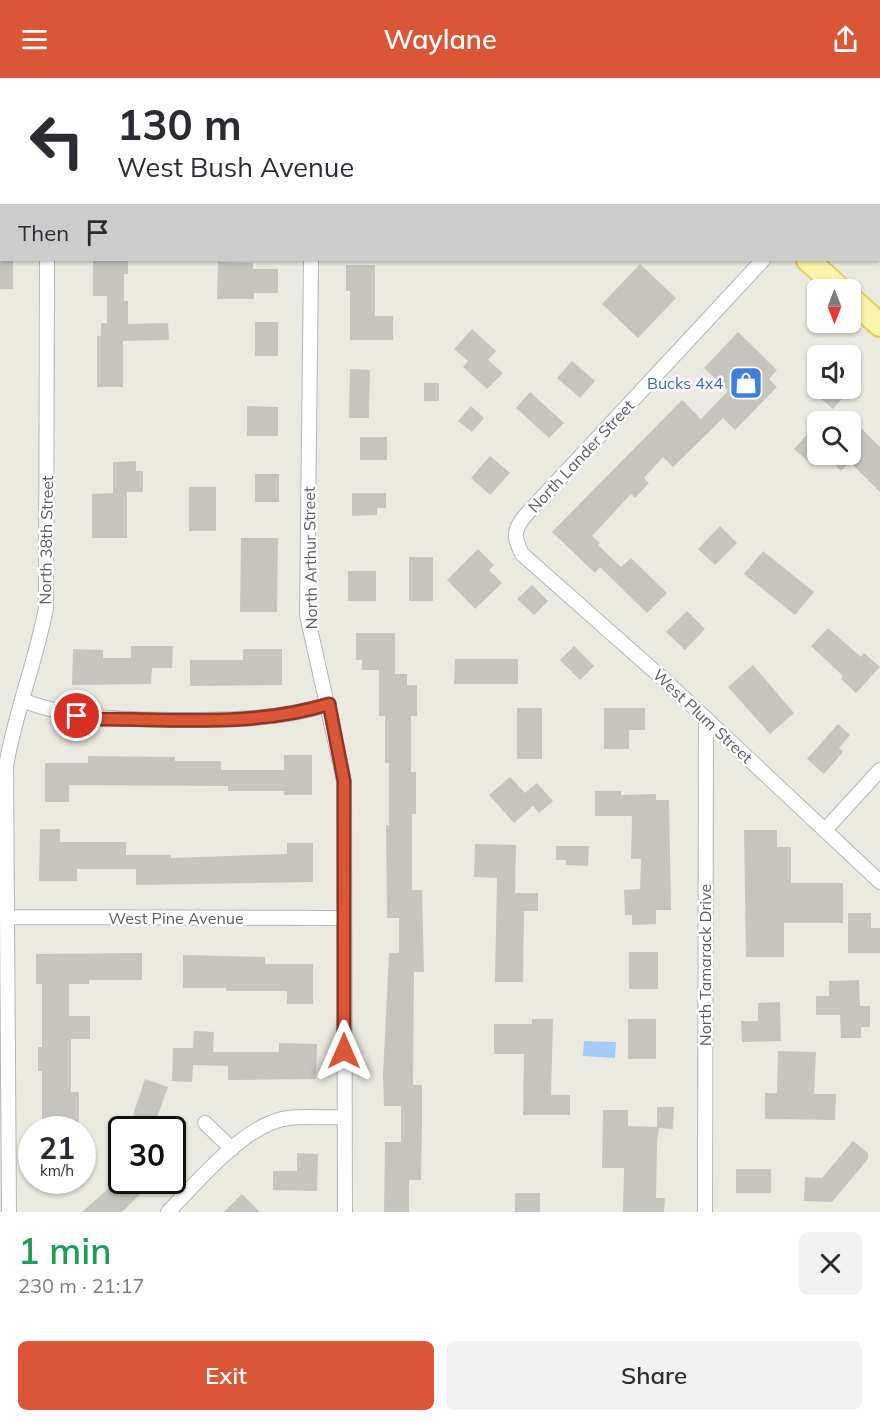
<!DOCTYPE html>
<meta charset="utf-8">
<style>
body{margin:0;font-family:Mulish,sans-serif;background:#f2f2f3;color:#2b2b33;height:100vh;display:flex;flex-direction:column;font-size:22px;white-space:nowrap}
*{box-sizing:border-box;margin:0}
p{font-size:20px;color:#7c7c81}
.icon{flex:none;width:33px;height:33px;fill:none;stroke:currentColor;stroke-width:2;stroke-linecap:round;stroke-linejoin:round}
.map{position:relative;height:1134px;overflow:hidden}
.side{display:flex;flex-direction:column;background:#fff;flex:1}
.side>*{flex:none}
.hud{position:absolute;left:0px;top:0px;width:880px;height:183px;box-shadow:0 2px 4px #0004;background:#fff;color:#2b2b33;overflow:hidden}
.needle{width:39px;rotate:180deg}
.tools{position:absolute;left:807px;top:201px;display:grid;gap:12px}
.tools a{display:grid;place-items:center;width:54px;height:54px;border-radius:9px;background:#fff;box-shadow:0 2px 4px #0004;font-size:30px}
.speed{position:absolute;left:18px;top:1038px;display:flex;gap:12px;font-size:30px;font-weight:700;text-align:center}
.speed>*{display:grid;place-content:center;width:78px;height:78px;border-radius:50%;background:#fff;box-shadow:0 2px 4px #0004;line-height:1}
.speed small{font-size:15px;font-weight:400}
.speed .limit{border:3px solid #111;border-radius:9px;background:#fff;color:#111}
.pin{position:absolute;display:grid;place-items:center;width:51px;height:51px;color:#fff;margin:-26px;border:3px solid #fff;border-radius:50%;box-shadow:0 2px 6px #0007}
.me{position:absolute;width:66px;margin:-33px;rotate:0deg;stroke-linejoin:round;filter:drop-shadow(0 0 4px #0008)}
.turn{display:flex;align-items:center;gap:21px;height:126px;padding:0 18px;font-size:27px}
.turn .icon{width:78px;height:78px;stroke-width:2.5}
.turn b{display:block;font-size:42px;line-height:51px}
.then{display:flex;align-items:center;height:57px;padding:0 18px;background:#0003;gap:12px;font-size:22px}
.round{display:grid;place-items:center;flex:none;width:63px;height:63px;border-radius:9px;background:#f2f2f3}
.summary{display:flex;align-items:center;justify-content:space-between;height:102px;padding:0 18px}
h1{font-size:36px;font-weight:600;line-height:45px;color:#1e9e55}
.cta{display:flex;gap:12px;margin-top:auto;padding:12px 18px}
.cta a{flex:1;height:69px;border-radius:9px;background:#db5537;color:#fff;font-size:24px;font-weight:600;line-height:69px;text-align:center}
.cta a+a{background:#f2f2f3;color:#2b2b33}
header{display:flex;justify-content:space-between;align-items:center;height:78px;padding:0 18px;background:#db5537;color:#fff;font-size:27px;font-weight:600}
.map>svg:first-child{display:block}
.water{fill:#a4cbf8}
.building{fill:#c6c4be}
.lines{fill:none;stroke-linecap:round;stroke-linejoin:round}
.street-casing{stroke:#b4b6bb;stroke-width:16}
.primary-casing{stroke:#e6ce60;stroke-width:26}
.street{stroke:#fff;stroke-width:14}
.primary{stroke:#f8f4a9;stroke-width:22}
.route-casing{stroke:#8e3724;stroke-width:15}
.route{stroke:#db5537;stroke-width:10}
.labels{text-anchor:middle;stroke-width:5;stroke-linejoin:round;paint-order:stroke}
.shop-label{font-size:16px;fill:#366cbe;stroke:#fff;text-anchor:end}
.street-label{font-size:16px;fill:#595c61;stroke:#fff}
</style>
<header><svg class="icon" aria-label="menu" viewBox="0 0 24 24"><path d="M4 6h16M4 12h16M4 18h16"/></svg>Waylane<svg class="icon" aria-label="share" viewBox="0 0 24 24"><path d="M12 15V3M7 8l5-5 5 5M5 13v7h14v-7"/></svg></header>
<div class="map">
<svg width="880" height="1134" viewBox="0 0 880 1134">
<rect width="100%" height="100%" fill="#ebeae1"/>
<path class="water" d="M 584,963 L 616,964 L 615,980 L 583,978 Z"/>
<path class="building" d="M 0,182 L 13,182 L 13,211 L 0,211 Z
M 93,182 L 128,182 L 128,196 L 124,196 L 124,223 L 128,223 L 128,246 L 168,245 L 169,262 L 123,263 L 123,309 L 97,309 L 97,258 L 101,258 L 101,245 L 107,245 L 107,218 L 93,218 Z
M 218,184 L 253,185 L 253,191 L 278,191 L 278,215 L 254,215 L 254,221 L 217,221 Z
M 640,186 L 676,220 L 638,260 L 602,226 Z
M 346,187 L 375,187 L 375,238 L 393,238 L 393,262 L 350,262 L 350,213 L 346,213 Z
M 255,244 L 278,244 L 278,278 L 255,278 Z
M 472,251 L 496,273 L 488,282 L 503,295 L 487,311 L 463,289 L 468,283 L 454,271 Z
M 738,254 L 777,292 L 769,301 L 777,309 L 735,352 L 723,340 L 673,389 L 663,379 L 644,400 L 649,405 L 635,420 L 631,416 L 592,458 L 600,465 L 598,467 L 621,489 L 631,480 L 667,515 L 647,535 L 600,489 L 595,495 L 552,454 L 682,322 L 701,341 L 728,313 L 704,290 Z
M 572,283 L 595,303 L 580,320 L 557,300 Z
M 350,291 L 370,292 L 369,340 L 349,340 Z
M 424,305 L 439,305 L 439,323 L 424,323 Z
M 808,310 L 851,310 L 833,331 Z
M 530,314 L 564,345 L 549,360 L 516,330 Z
M 247,328 L 278,329 L 278,358 L 247,358 Z
M 471,328 L 484,340 L 472,354 L 458,343 Z
M 818,344 L 818,373 L 809,384 L 794,371 Z
M 859,348 L 880,369 L 880,414 L 850,384 L 841,393 L 825,376 L 850,376 L 850,357 Z
M 360,359 L 387,359 L 387,382 L 360,382 Z
M 490,378 L 510,395 L 490,417 L 471,400 Z
M 136,383 L 136,393 L 143,393 L 143,414 L 127,414 L 127,460 L 92,460 L 92,416 L 113,415 L 113,384 Z
M 255,396 L 279,396 L 279,424 L 255,424 Z
M 189,409 L 216,409 L 216,453 L 189,453 Z
M 352,415 L 386,415 L 386,430 L 377,430 L 377,437 L 352,438 Z
M 720,448 L 737,465 L 715,487 L 698,471 Z
M 241,460 L 278,460 L 277,534 L 240,534 Z
M 478,471 L 494,487 L 489,492 L 502,505 L 475,531 L 447,502 Z
M 763,473 L 814,514 L 795,537 L 744,496 Z
M 409,479 L 433,479 L 433,523 L 409,523 Z
M 348,493 L 376,493 L 376,523 L 348,523 Z
M 532,507 L 548,523 L 534,537 L 517,521 Z
M 687,533 L 705,551 L 685,572 L 666,554 Z
M 828,550 L 861,579 L 864,575 L 880,589 L 856,615 L 841,601 L 843,598 L 811,568 Z
M 356,555 L 395,555 L 395,596 L 407,596 L 407,607 L 417,607 L 417,638 L 411,638 L 411,694 L 416,694 L 416,736 L 412,736 L 412,812 L 422,812 L 424,894 L 414,894 L 413,1007 L 422,1007 L 422,1048 L 421,1102 L 409,1102 L 409,1134 L 384,1134 L 385,1064 L 401,1064 L 401,1028 L 384,1028 L 383,997 L 389,875 L 399,875 L 399,840 L 387,840 L 386,747 L 389,747 L 389,685 L 385,685 L 385,638 L 379,638 L 379,592 L 362,592 L 362,582 L 356,582 Z
M 131,568 L 173,568 L 172,590 L 152,590 L 151,606 L 72,607 L 73,571 L 103,572 L 103,580 L 131,580 Z
M 574,568 L 594,588 L 580,602 L 560,582 Z
M 243,571 L 282,571 L 282,607 L 190,608 L 190,582 L 243,582 Z
M 455,581 L 518,581 L 518,606 L 454,606 Z
M 753,587 L 794,635 L 770,656 L 728,609 Z
M 517,630 L 542,630 L 542,681 L 517,681 Z
M 604,630 L 645,630 L 645,652 L 629,652 L 629,671 L 604,671 Z
M 838,646 L 850,657 L 839,670 L 843,674 L 824,696 L 807,681 Z
M 284,677 L 312,677 L 312,717 L 284,717 L 284,713 L 228,713 L 228,708 L 69,707 L 69,724 L 45,724 L 45,685 L 88,685 L 88,678 L 175,679 L 175,683 L 221,683 L 221,692 L 284,692 Z
M 510,699 L 525,715 L 537,705 L 553,723 L 539,735 L 533,728 L 514,745 L 489,717 Z
M 595,713 L 621,713 L 621,717 L 656,716 L 656,722 L 669,722 L 671,832 L 656,832 L 656,846 L 632,847 L 632,837 L 625,837 L 624,812 L 640,811 L 641,781 L 631,781 L 632,738 L 595,738 Z
M 40,751 L 60,751 L 60,764 L 126,764 L 126,777 L 171,777 L 171,780 L 287,776 L 287,765 L 313,765 L 313,804 L 136,807 L 136,791 L 77,791 L 77,803 L 39,803 Z
M 744,752 L 777,752 L 777,769 L 791,769 L 791,805 L 843,805 L 843,845 L 784,845 L 784,879 L 746,879 Z
M 475,766 L 516,767 L 515,815 L 538,815 L 538,833 L 524,833 L 523,904 L 495,904 L 497,800 L 474,799 Z
M 556,768 L 589,768 L 588,788 L 566,787 L 566,782 L 556,782 Z
M 848,835 L 871,835 L 871,850 L 880,850 L 880,875 L 848,875 Z
M 629,874 L 658,874 L 658,911 L 629,911 Z
M 142,875 L 142,902 L 89,902 L 89,906 L 69,906 L 69,938 L 90,938 L 90,961 L 71,961 L 71,1014 L 79,1014 L 79,1052 L 42,1052 L 42,993 L 38,993 L 38,969 L 42,969 L 42,906 L 36,906 L 36,876 Z
M 183,877 L 265,879 L 265,886 L 313,886 L 313,926 L 287,926 L 287,913 L 226,913 L 226,910 L 183,910 Z
M 859,902 L 860,928 L 870,928 L 870,949 L 861,949 L 861,960 L 841,960 L 840,937 L 816,937 L 816,918 L 829,918 L 829,903 Z
M 780,924 L 781,963 L 742,964 L 741,943 L 758,943 L 758,925 Z
M 532,941 L 553,941 L 551,1017 L 570,1017 L 570,1037 L 523,1037 L 524,976 L 494,976 L 494,946 L 532,946 Z
M 628,941 L 656,941 L 656,981 L 628,981 Z
M 194,953 L 214,954 L 213,974 L 279,974 L 279,965 L 317,966 L 316,1001 L 228,1002 L 228,988 L 193,987 L 192,1004 L 172,1003 L 173,970 L 193,970 Z
M 778,973 L 816,974 L 814,1016 L 836,1016 L 835,1042 L 765,1041 L 765,1015 L 777,1015 Z
M 145,1001 L 168,1009 L 155,1045 L 133,1037 Z
M 657,1029 L 674,1029 L 673,1051 L 659,1050 L 657,1065 L 656,1120 L 665,1120 L 664,1134 L 623,1134 L 624,1090 L 602,1090 L 603,1032 L 628,1032 L 628,1048 L 657,1049 Z
M 853,1063 L 868,1075 L 868,1081 L 832,1124 L 804,1123 L 805,1099 L 822,1100 Z
M 297,1075 L 318,1076 L 317,1113 L 273,1112 L 273,1093 L 297,1093 Z
M 736,1091 L 771,1091 L 771,1115 L 736,1115 Z
M 118,1102 L 154,1102 L 122,1134 L 82,1134 Z
M 515,1115 L 540,1115 L 540,1134 L 515,1134 Z
M 242,1116 L 260,1134 L 224,1134 Z"/>
<g class="lines">
<defs>
<path id="street" d="M 313,2 L 313,0
M 879,58 L 880,57
M 0,130 L 2,130
M 311,182 L 307,537 L 344,703 L 345,1134
M 763,182 L 524,439 C 513,453 514,460 522,476 L 670,607 L 880,804
M 24,623 C 75,642 124,641 178,642 C 230,642 278,642 329,626
M 825,752 L 880,692
M 8,839 L 344,840
M 205,1045 L 232,1071
M 9,1134 L 6,688 C 15,635 36,583 46,530 L 47,182
M 168,1134 C 198,1104 244,1046 288,1040 C 306,1038 326,1040 344,1039
M 705,1134 L 706,640"/>
<path id="primary" d="M 614,0 L 616,2
M 808,182 L 841,212
M 850,220 L 880,247"/>
</defs>
<use href="#street" class="street-casing"/>
<use href="#primary" class="primary-casing"/>
<use href="#street" class="street"/>
<use href="#primary" class="primary"/>
</g>
<g class="lines">
<defs>
<path id="route" d="M 77,638 L 100,641 C 176,641 255,649 329,626 L 344,703 L 344,973"/>
</defs>
<use href="#route" class="route-casing"/>
<use href="#route" class="route"/>
</g>
<defs>
<symbol id="shop-square" viewBox="-11 -11 22 22"><rect x="-9" y="-9" width="18" height="18" rx="4" fill="#3f7fe0" stroke="#fff"/><path d="M-5-2.5h2.3a2.7 3.5 0 0 1 5.4 0H5L5.5 6h-11ZM-1.5-2.5h3a1.5 2.3 0 0 0-3 0Z" fill="#fff"/></symbol>
</defs>
<g fill-rule="evenodd">
<use href="#shop-square" x="727" y="286" width="38" height="38"/>
</g>
<g class="labels">
<g class="shop-label">
<text x="723" y="311">Bucks 4x4</text>
</g>
<g class="street-label">
<text transform="translate(581 378) rotate(-47)" y="6">North Lander Street</text>
<text transform="translate(46 462) rotate(-89)" y="6">North 38th Street</text>
<text transform="translate(310 480) rotate(-91)" y="6">North Arthur Street</text>
<text transform="translate(703 638) rotate(43)" y="6">West Plum Street</text>
<text x="176" y="846">West Pine Avenue</text>
<text transform="translate(705 887) rotate(-90)" y="6">North Tamarack Drive</text>
</g>
</g>
</svg>
<div class="tools">
<a><svg class="needle" viewBox="-14 -14 28 28"><path d="M0-13l5 13h-10z" fill="#e53935"/><path d="M0 13l5-13h-10z" fill="#7c7c81"/></svg></a>
<a><svg class="icon" aria-label="sound" viewBox="0 0 24 24"><path d="M4 9h4l5-4v14l-5-4H4zM17 9q2 3 0 6"/></svg></a>
<a><svg class="icon" aria-label="search" viewBox="0 0 24 24"><circle cx="10" cy="10" r="6"/><path d="M15 15l6 6"/></svg></a>
</div>
<div class="speed"><div>21<small>km/h</small></div><div class="limit">30</div></div>
<div class="pin" style="left:77px;top:638px;background:#d93025"><svg class="icon" aria-label="arrive" viewBox="0 0 24 24"><path d="M6 21V4h12l-3 4 3 4H6"/></svg></div>
<svg class="me" style="left:344px;top:973px" viewBox="-20 -20 40 40"><path d="M0-17L14 15 0 8-14 15z" fill="#db5537" stroke="#fff" stroke-width="4"/></svg>
<div class="hud">
<div class="turn"><svg class="icon" aria-label="left" viewBox="0 0 24 24"><path d="M17 20v-9H6M10 6l-5 5 5 5"/></svg><div><b>130 m</b>West Bush Avenue</div></div>
<div class="then">Then<svg class="icon" aria-label="arrive" viewBox="0 0 24 24"><path d="M6 21V4h12l-3 4 3 4H6"/></svg></div>
</div>
</div>
<section class="side">
<div class="summary"><div><h1>1 min</h1><p>230 m · 21:17</p></div><a class="round"><svg class="icon" aria-label="close" viewBox="0 0 24 24"><path d="M6 6l12 12M18 6L6 18"/></svg></a></div>
<div class="cta"><a>Exit</a><a>Share</a></div>
</section>
